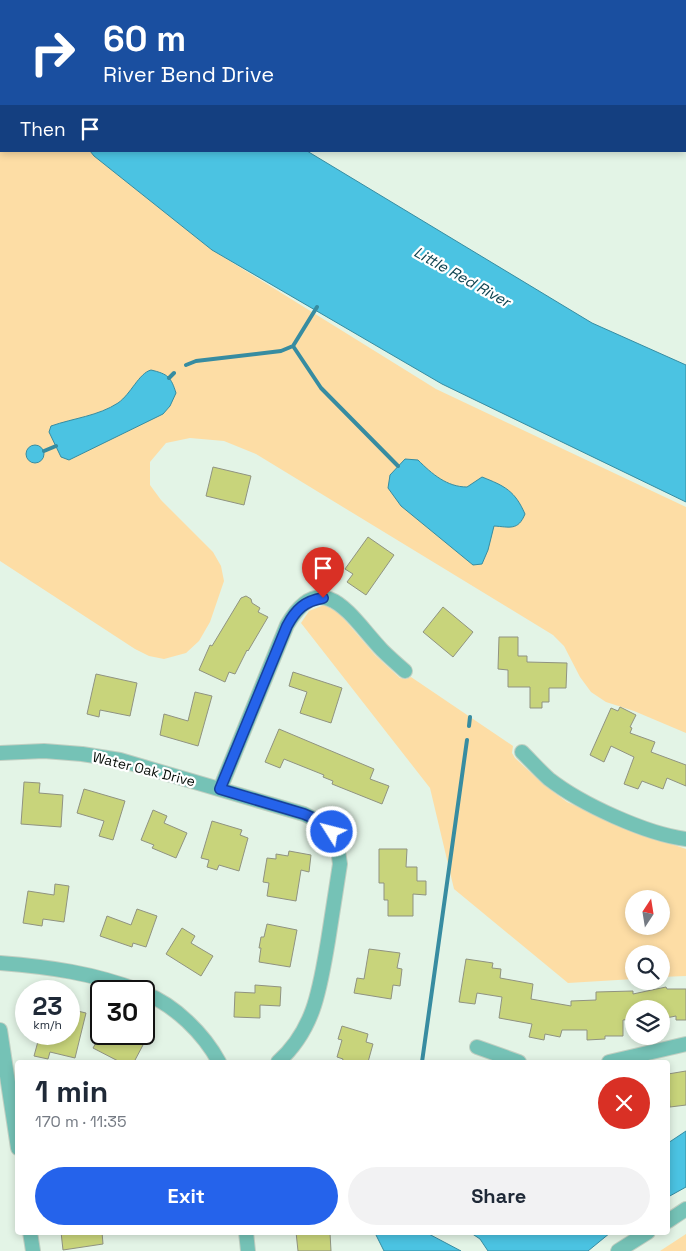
<!DOCTYPE html>
<meta charset="utf-8">
<style>
body{margin:0;font-family:"Space Grotesk",sans-serif;background:#f2f2f3;color:#1f2937;height:100vh;display:flex;flex-direction:column;font-size:19px;white-space:nowrap}
*{box-sizing:border-box;margin:0}
p{font-size:16px;color:#747a83}
.icon{flex:none;width:28px;height:28px;fill:none;stroke:currentColor;stroke-width:2;stroke-linecap:round;stroke-linejoin:round}
.map{position:relative;flex:1;overflow:hidden}
.details{position:absolute;left:15px;top:1060px;width:655px;height:175px;display:flex;flex-direction:column;background:#fff;border-radius:5px;box-shadow:0 2px 8px #0003}
.details>*{flex:none}
.guide{position:absolute;left:0px;top:0px;width:686px;height:152px;box-shadow:0 2px 8px #0003;background:#1a4fa0;color:#fff;overflow:hidden}
.needle{width:32px;rotate:12deg}
.buttons{position:absolute;left:625px;top:890px;display:grid;gap:10px}
.buttons a{display:grid;place-items:center;width:45px;height:45px;border-radius:50%;background:#fff;box-shadow:0 2px 8px #0003;font-size:25px}
.speed{position:absolute;left:15px;top:980px;display:flex;gap:10px;font-size:25px;font-weight:700;text-align:center}
.speed>*{display:grid;place-content:center;width:65px;height:65px;border-radius:50%;background:#fff;box-shadow:0 2px 8px #0003;line-height:1}
.speed small{font-size:12px;font-weight:400}
.speed .limit{border:2px solid #111;border-radius:8px;background:#fff;color:#111}
.pin{position:absolute;display:grid;place-items:center;width:42px;height:42px;color:#fff;margin:-51px -21px;border-radius:50% 50% 50% 0;rotate:-45deg;box-shadow:0 0 5px #0007}
.pin .icon{rotate:45deg}
.me{position:absolute;width:55px;margin:-28px;rotate:306deg;stroke-linejoin:round;filter:drop-shadow(0 0 4px #0008)}
.turn{display:flex;align-items:center;gap:18px;height:105px;padding:0 20px;font-size:22px}
.turn .icon{width:65px;height:65px;stroke-width:2.5}
.turn b{display:block;font-size:35px;line-height:42px}
.then{display:flex;align-items:center;height:48px;padding:0 20px;background:#0003;gap:10px;font-size:19px}
.round{display:grid;place-items:center;flex:none;width:52px;height:52px;border-radius:26px;background:#f2f2f3}
.summary{display:flex;align-items:center;justify-content:space-between;height:85px;padding:0 20px}
h1{font-size:30px;font-weight:700;line-height:38px}
.primary-button{display:flex;gap:10px;margin-top:auto;padding:10px 20px}
.primary-button a{flex:1;height:58px;border-radius:30px;background:#2563eb;color:#fff;font-size:20px;font-weight:700;line-height:58px;text-align:center}
.primary-button a+a{background:#f2f2f3;color:#1f2937}
.map>svg:first-child{display:block}
.green{fill:#fddda5;fill-rule:evenodd}
.water{fill:#4bc3e2;stroke:#378ca1}
.lines{fill:none;stroke-linecap:round;stroke-linejoin:round}
.stream{stroke:#378ca1;stroke-width:4}
.building{fill:#c8d47b;stroke:#909381}
.minor-casing{stroke:#c0cfc2;stroke-width:16}
.minor{stroke:#75c2b6;stroke-width:14}
.route-casing{stroke:#184099;stroke-width:12}
.route{stroke:#2563eb;stroke-width:9}
.labels{text-anchor:middle;stroke-width:4.5;stroke-linejoin:round;paint-order:stroke}
.street-label{font-size:14px;fill:#070d08;stroke:#fff}
.water-label{font-size:15px;font-style:italic;fill:#104552;stroke:#fff}
</style>
<div class="map">
<svg width="686" height="1251" viewBox="0 0 686 1251">
<rect width="100%" height="100%" fill="#e3f4e6"/>
<path class="green" d="M 0,34 L 1,151 L 90,151 L 94,156 L 212,250 L 436,389 L 686,507 L 686,733 L 634,711 L 606,702 L 591,692 L 580,677 L 564,646 L 553,635 L 256,454 L 224,441 L 190,438 L 166,443 L 150,462 L 150,485 L 161,500 L 213,552 L 221,566 L 224,581 L 210,622 L 199,641 L 186,653 L 164,659 L 149,656 L 135,649 L 0,561 Z
M 324,605 L 339,613 L 375,655 L 400,678 L 406,679 L 411,677 L 513,746 L 512,753 L 515,758 L 543,784 L 567,802 L 628,829 L 686,849 L 686,976 L 661,977 L 661,954 L 634,954 L 634,979 L 568,983 L 454,889 L 430,788 L 301,623 L 309,611 ZM 634,899 L 661,899 L 661,926 L 634,926 Z
M 686,1234 L 686,1251 L 660,1251 Z"/>
<path class="water" d="M 0,0 L 157,0 L 157,1 L 1,1 L 1,35 Z
M 90,151 L 307,151 L 592,323 L 686,365 L 686,502 L 442,384 L 212,250 L 94,156 Z
M 151,370 C 168,374 171,377 176,393 L 170,406 L 163,414 L 69,460 L 61,457 L 49,432 L 51,426 C 74,418 98,416 118,403 C 131,394 139,373 151,370 Z
M26 454a9 9 0 1 1 18 0a9 9 0 1 1-18 0Z
M 405,459 L 418,460 C 432,474 447,487 467,487 L 482,477 C 505,486 515,491 525,514 C 518,531 510,527 494,526 L 488,550 L 482,564 L 473,565 L 401,506 L 388,488 L 390,475 Z
M 686,1131 L 686,1187 L 668,1197 L 668,1143 Z
M 375,1233 L 427,1233 L 461,1251 L 384,1251 Z
M 471,1233 L 610,1233 L 588,1251 L 488,1251 L 480,1239 Z"/>
<g class="lines">
<path class="stream" d="M 293,346 L 321,388 L 398,466
M 186,365 L 196,361 L 281,351 L 293,346 L 317,307
M 169,378 L 174,373
M 44,451 L 56,446
M 469,726 L 470,717
M 422,1062 L 467,740"/>
</g>
<path class="building" d="M 213,467 L 251,476 L 244,505 L 206,496 Z
M 368,537 L 394,555 L 366,595 L 347,582 L 353,574 L 345,569 Z
M 246,596 L 251,599 L 252,603 L 260,608 L 258,612 L 268,617 L 248,651 L 247,650 L 235,674 L 229,672 L 225,682 L 199,670 L 210,645 L 212,646 L 241,598 Z
M 443,607 L 473,632 L 453,657 L 423,632 Z
M 499,637 L 518,637 L 518,656 L 527,656 L 527,662 L 567,663 L 566,688 L 549,688 L 549,702 L 542,702 L 542,708 L 530,708 L 530,687 L 508,687 L 508,670 L 498,669 Z
M 293,672 L 342,688 L 331,723 L 300,713 L 307,692 L 289,686 Z
M 96,674 L 137,683 L 130,716 L 100,710 L 99,717 L 87,714 Z
M 195,692 L 212,696 L 198,746 L 160,735 L 164,714 L 188,721 Z
M 620,707 L 636,715 L 630,727 L 632,728 L 630,733 L 655,742 L 651,752 L 686,765 L 686,786 L 667,778 L 663,789 L 642,781 L 638,789 L 624,784 L 634,757 L 611,746 L 604,762 L 590,755 L 611,708 L 618,711 Z
M 279,729 L 374,769 L 370,779 L 389,786 L 382,804 L 332,784 L 333,781 L 323,777 L 324,775 L 284,759 L 280,768 L 265,762 Z
M 24,782 L 40,783 L 39,793 L 63,795 L 61,827 L 21,824 Z
M 84,789 L 125,801 L 113,840 L 99,836 L 104,821 L 77,813 Z
M 153,810 L 167,816 L 164,823 L 187,833 L 176,858 L 152,848 L 154,845 L 141,840 Z
M 212,821 L 242,830 L 240,835 L 248,838 L 239,871 L 219,865 L 217,870 L 207,867 L 209,860 L 201,858 Z
M 379,849 L 407,849 L 406,867 L 417,867 L 417,881 L 426,881 L 426,895 L 413,894 L 413,916 L 388,916 L 388,900 L 384,900 L 384,883 L 379,883 Z
M 289,851 L 311,855 L 309,872 L 301,870 L 296,901 L 267,896 L 269,883 L 263,882 L 267,858 L 276,859 L 276,854 L 288,856 Z
M 55,884 L 69,886 L 64,922 L 43,919 L 42,926 L 23,923 L 28,891 L 54,895 Z
M 137,909 L 157,916 L 146,947 L 133,943 L 132,947 L 100,936 L 107,916 L 131,925 Z
M 267,924 L 297,930 L 290,967 L 259,962 L 261,948 L 259,948 L 261,937 L 264,937 Z
M 182,928 L 195,936 L 191,943 L 213,956 L 201,976 L 166,954 Z
M 369,949 L 400,953 L 397,968 L 402,969 L 400,986 L 393,985 L 391,999 L 354,993 L 357,978 L 364,979 Z
M 466,959 L 493,963 L 492,968 L 501,969 L 500,978 L 533,984 L 531,999 L 571,1006 L 571,1001 L 596,1000 L 596,992 L 633,991 L 633,994 L 666,987 L 667,989 L 686,989 L 686,1020 L 676,1020 L 676,1016 L 661,1019 L 661,1009 L 633,1009 L 634,1019 L 623,1020 L 623,1036 L 605,1036 L 605,1039 L 587,1040 L 587,1030 L 562,1030 L 560,1037 L 545,1034 L 544,1040 L 529,1037 L 532,1024 L 499,1018 L 502,997 L 477,993 L 475,1004 L 459,1002 Z
M 255,985 L 281,987 L 280,1006 L 260,1005 L 260,1018 L 234,1017 L 235,992 L 255,993 Z
M 69,1009 L 86,1013 L 75,1058 L 50,1052 L 48,1059 L 34,1056 L 40,1034 L 69,1034 Z
M 342,1026 L 368,1034 L 366,1042 L 373,1044 L 368,1062 L 342,1062 L 343,1059 L 337,1057 L 342,1040 L 338,1039 Z
M 101,1034 L 122,1034 L 143,1045 L 134,1062 L 120,1062 L 93,1048 Z
M 686,1071 L 686,1105 L 670,1107 L 668,1074 Z
M 61,1232 L 102,1232 L 103,1244 L 63,1250 Z
M 296,1232 L 330,1233 L 331,1251 L 298,1251 Z"/>
<g class="lines">
<defs>
<path id="minor" d="M 522,752 C 531,761 540,771 549,779 C 581,804 646,834 686,839
M 0,753 L 44,751 L 82,754 L 120,760 L 304,814 C 331,826 337,836 340,864 C 336,890 332,915 328,941 C 320,987 315,1029 278,1062
M 220,789 L 287,625 C 323,563 353,620 382,650 C 389,657 397,664 405,671
M 0,963 C 50,967 93,973 140,991
M 144,993 C 175,1005 204,1034 219,1062
M 0,1030 L 18,1148
M 477,1047 L 519,1062
M 609,1062 L 686,1044
M 668,1221 L 686,1209
M 30,1232 L 33,1251
M 246,1232 L 248,1251
M 618,1251 L 648,1232"/>
</defs>
<use href="#minor" class="minor-casing"/>
<use href="#minor" class="minor"/>
</g>
<g class="lines">
<defs>
<path id="route" d="M 323,598 C 305,601 296,609 287,626 L 220,789 L 304,814 L 320,821 L 332,832"/>
</defs>
<use href="#route" class="route-casing"/>
<use href="#route" class="route"/>
</g>
<g class="labels">
<g class="street-label">
<text transform="translate(144 769) rotate(14)" y="5">Water Oak Drive</text>
</g>
<g class="water-label">
<text transform="translate(462 277) rotate(29)" y="5">Little Red River</text>
</g>
</g>
</svg>
<div class="buttons">
<a><svg class="needle" viewBox="-14 -14 28 28"><path d="M0-13l5 13h-10z" fill="#e53935"/><path d="M0 13l5-13h-10z" fill="#747a83"/></svg></a>
<a><svg class="icon" aria-label="search" viewBox="0 0 24 24"><circle cx="10" cy="10" r="6"/><path d="M15 15l6 6"/></svg></a>
<a><svg class="icon" aria-label="layers" viewBox="0 0 24 24"><path d="M12 4l9 5-9 5-9-5zM3 14l9 5 9-5"/></svg></a>
</div>
<div class="speed"><div>23<small>km/h</small></div><div class="limit">30</div></div>
<div class="pin" style="left:323px;top:598px;background:#d93025"><svg class="icon" aria-label="arrive" viewBox="0 0 24 24"><path d="M6 21V4h12l-3 4 3 4H6"/></svg></div>
<svg class="me" style="left:332px;top:832px" viewBox="-20 -20 40 40"><circle r="17" fill="#2563eb" stroke="#fff" stroke-width="3"/><path d="M0-11L8 9 0 5-8 9z" fill="#fff"/></svg>
<div class="guide">
<div class="turn"><svg class="icon" aria-label="right" viewBox="0 0 24 24"><path d="M7 20v-9h11M14 6l5 5-5 5"/></svg><div><b>60 m</b>River Bend Drive</div></div>
<div class="then">Then<svg class="icon" aria-label="arrive" viewBox="0 0 24 24"><path d="M6 21V4h12l-3 4 3 4H6"/></svg></div>
</div>
<section class="details">
<div class="summary"><div><h1>1 min</h1><p>170 m · 11:35</p></div><a class="round" style="background:#d93025;color:#fff"><svg class="icon" aria-label="close" viewBox="0 0 24 24"><path d="M6 6l12 12M18 6L6 18"/></svg></a></div>
<div class="primary-button"><a>Exit</a><a>Share</a></div>
</section>
</div>
